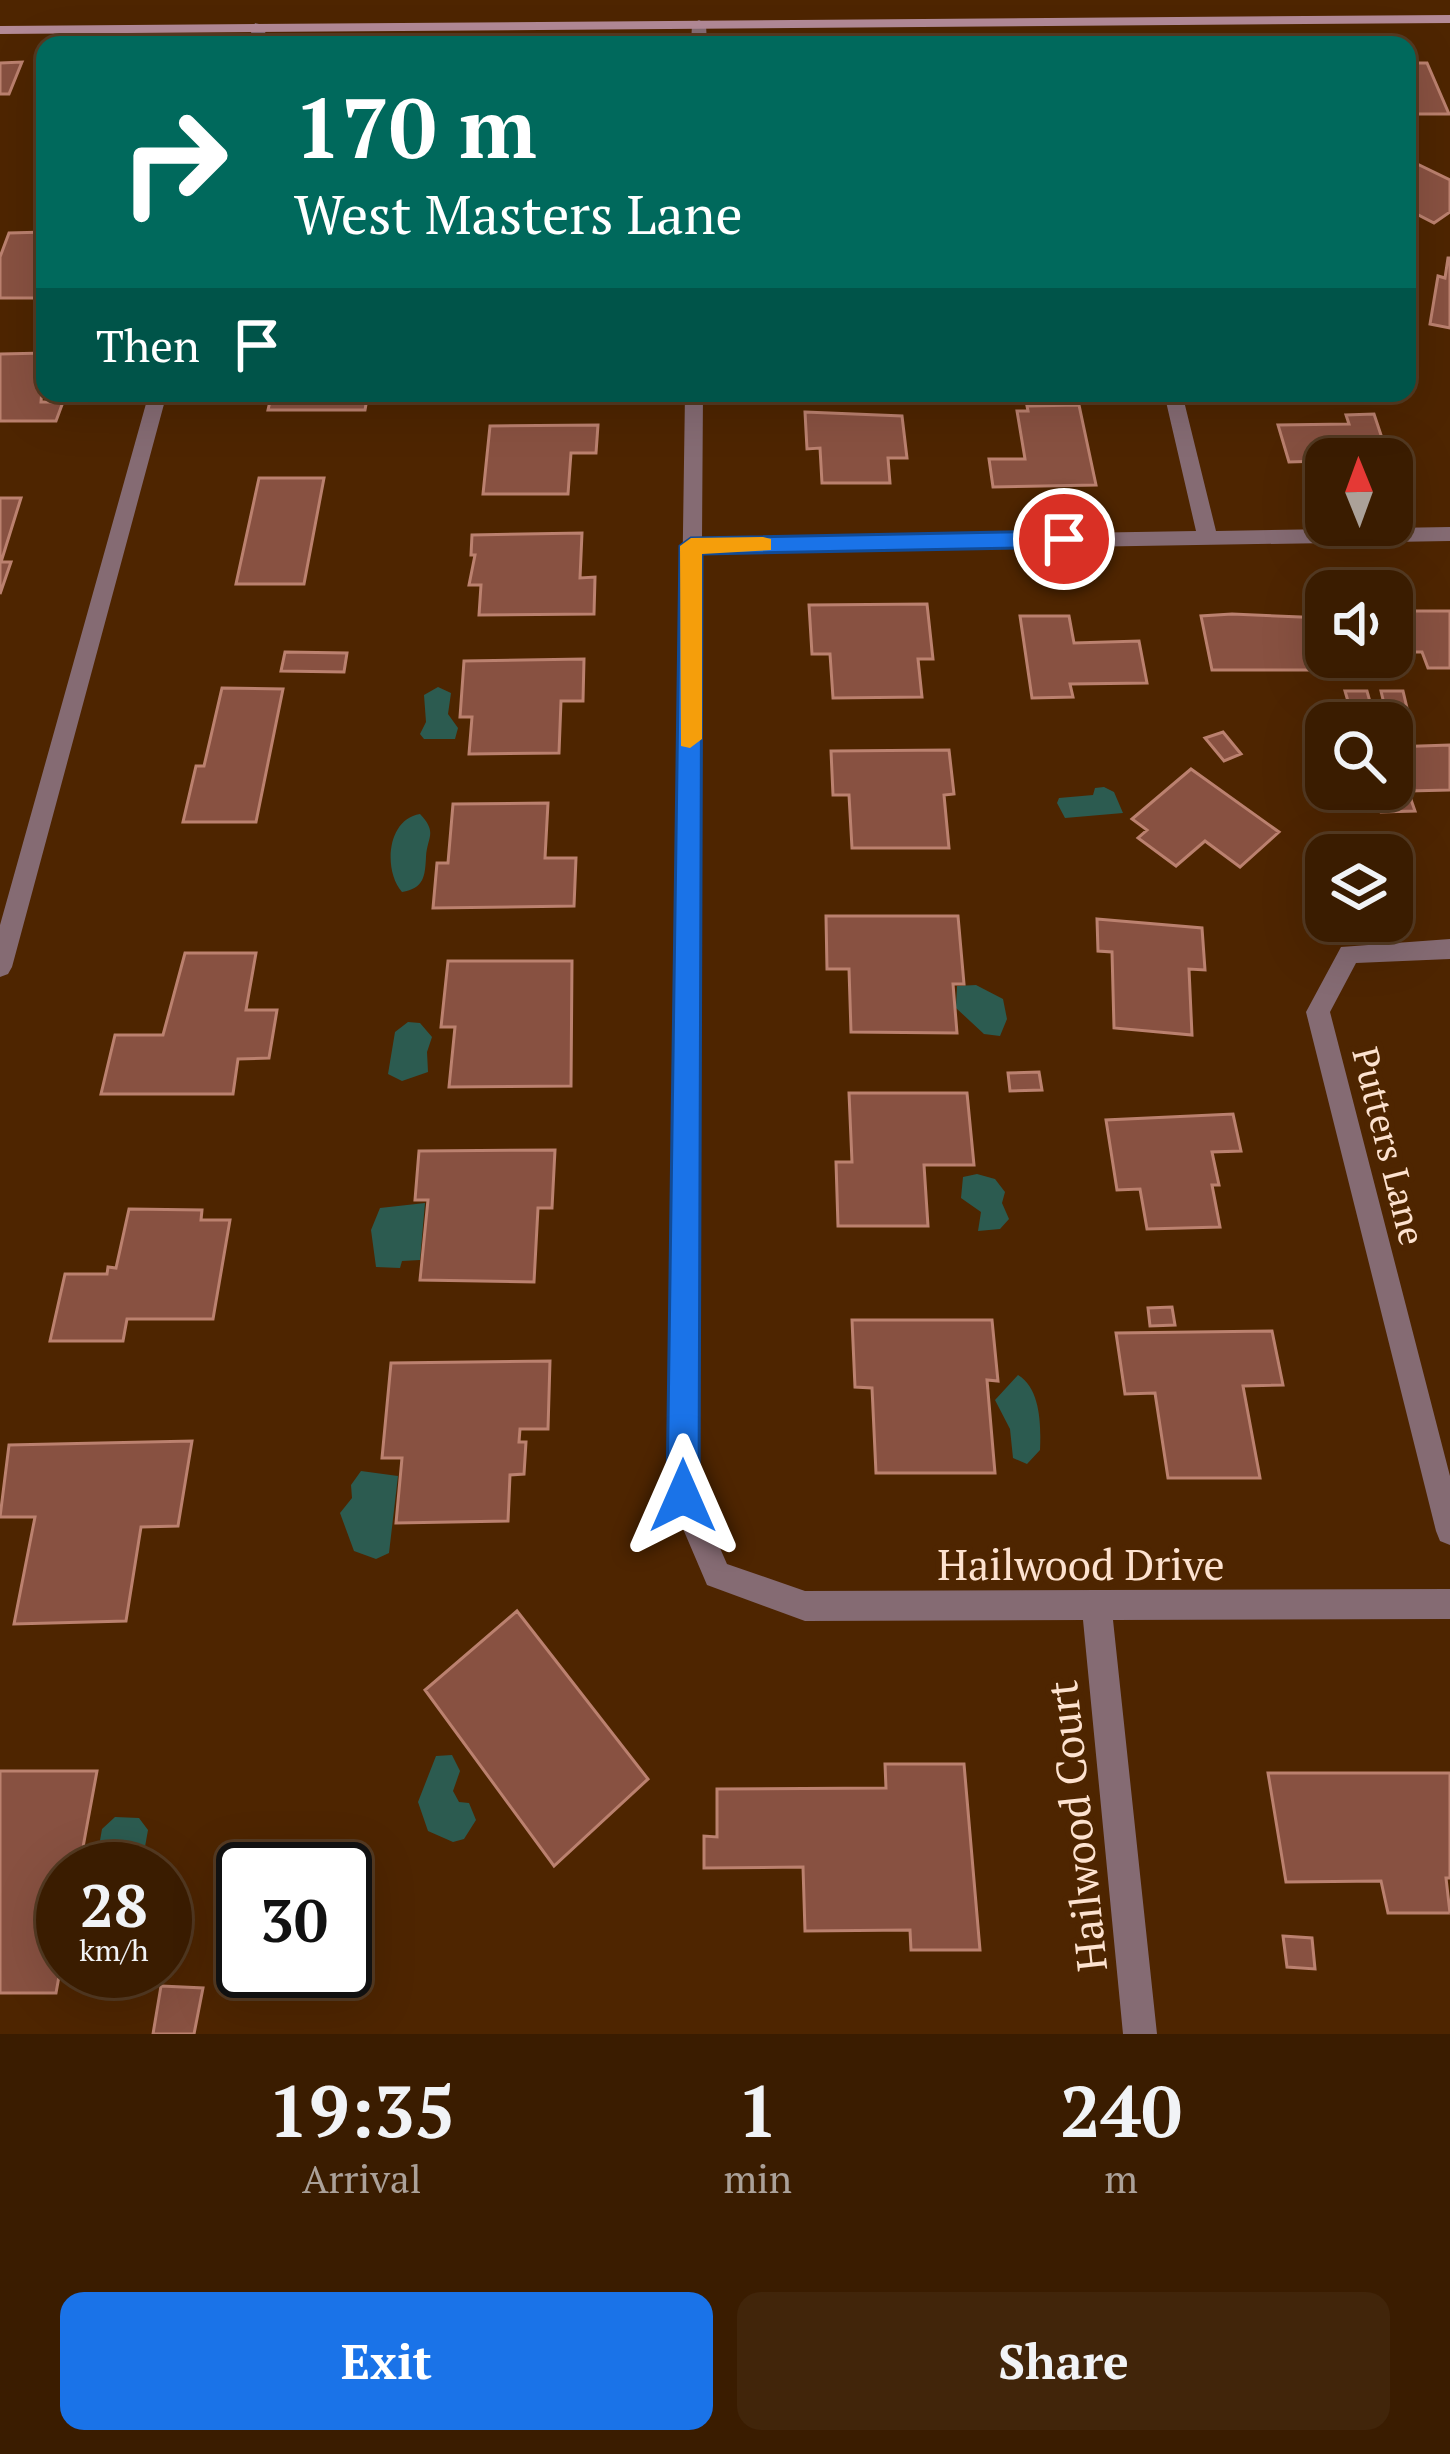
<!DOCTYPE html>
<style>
body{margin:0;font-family:"PT Serif",serif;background:#41250a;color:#f1f3f6;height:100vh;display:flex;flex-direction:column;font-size:45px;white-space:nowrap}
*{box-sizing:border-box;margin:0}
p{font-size:39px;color:#aba199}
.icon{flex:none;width:66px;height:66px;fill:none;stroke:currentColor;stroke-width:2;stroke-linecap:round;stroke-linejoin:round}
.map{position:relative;height:2034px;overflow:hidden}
.panel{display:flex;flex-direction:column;background:#3a1c00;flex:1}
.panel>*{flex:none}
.top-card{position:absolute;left:36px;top:36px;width:1380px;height:366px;border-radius:24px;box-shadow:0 12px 48px #0002,0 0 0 3px #543a22;background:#00695c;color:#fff;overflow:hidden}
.needle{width:78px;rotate:359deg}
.tools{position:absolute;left:1305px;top:438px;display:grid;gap:24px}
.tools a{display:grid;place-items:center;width:108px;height:108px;border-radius:24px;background:#3a1c00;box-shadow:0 12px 48px #0002,0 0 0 3px #543a22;font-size:60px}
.speed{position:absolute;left:36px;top:1842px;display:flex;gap:24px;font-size:60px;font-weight:700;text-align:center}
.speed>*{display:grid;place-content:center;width:156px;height:156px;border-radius:50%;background:#3a1c00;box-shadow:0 12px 48px #0002,0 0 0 3px #543a22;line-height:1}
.speed small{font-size:30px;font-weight:400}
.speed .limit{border:6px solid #111;border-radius:18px;background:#fff;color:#111}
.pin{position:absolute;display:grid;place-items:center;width:102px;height:102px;color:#fff;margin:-51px;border:6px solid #fff;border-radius:50%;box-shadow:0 3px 12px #0007}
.me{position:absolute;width:132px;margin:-66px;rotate:0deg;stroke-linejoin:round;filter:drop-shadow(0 0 9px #0008)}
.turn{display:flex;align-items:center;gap:42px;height:252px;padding:0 60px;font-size:54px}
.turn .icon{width:156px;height:156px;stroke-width:2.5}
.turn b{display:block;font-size:84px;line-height:102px}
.then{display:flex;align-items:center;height:114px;padding:0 60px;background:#0003;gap:24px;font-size:45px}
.eta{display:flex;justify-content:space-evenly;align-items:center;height:204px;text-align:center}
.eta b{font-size:72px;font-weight:700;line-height:84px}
.action{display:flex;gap:24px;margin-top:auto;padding:24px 60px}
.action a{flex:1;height:138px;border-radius:24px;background:#1a73e8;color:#fff;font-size:48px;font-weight:700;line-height:138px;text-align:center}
.action a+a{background:#41250a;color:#f1f3f6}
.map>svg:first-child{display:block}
.water{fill:#2c5b50}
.building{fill:#885141;stroke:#bb816f;stroke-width:3}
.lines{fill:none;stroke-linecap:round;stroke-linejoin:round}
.street{fill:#856b73;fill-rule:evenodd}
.secondary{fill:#b38a97;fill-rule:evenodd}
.route{fill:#1a73e8;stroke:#114b97;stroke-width:3}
.slow{fill:#f59e0b}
.labels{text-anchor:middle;stroke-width:12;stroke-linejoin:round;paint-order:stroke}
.street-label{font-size:36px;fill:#fde2cf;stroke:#4e2500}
.near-street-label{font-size:42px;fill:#fde2cf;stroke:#4e2500}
</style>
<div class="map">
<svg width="1450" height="2034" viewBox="0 0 1450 2034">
<rect width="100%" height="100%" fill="#4e2500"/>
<path class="water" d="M 438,687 L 451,693 L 448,714 L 458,728 L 455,739 L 424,739 L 420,734 L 426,722 L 424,695 Z
M 1104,787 L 1114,792 L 1123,813 L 1065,818 L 1057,803 L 1059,798 L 1093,795 L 1095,788 Z
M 420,814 C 438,833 427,837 426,857 C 425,877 424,888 402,892 C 383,870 387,819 420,814 Z
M 976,985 L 1003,999 L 1007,1019 L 1000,1036 L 984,1034 L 956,1008 L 957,986 Z
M 408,1022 L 420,1023 L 432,1037 L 427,1052 L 428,1072 L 402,1081 L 388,1074 L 395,1032 Z
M 977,1174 L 995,1179 L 1005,1192 L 1002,1203 L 1009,1219 L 1000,1229 L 978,1231 L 981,1212 L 961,1198 L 963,1177 Z
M 425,1203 L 420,1260 L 402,1261 L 400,1268 L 376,1267 L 371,1230 L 380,1208 Z
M 1018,1375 C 1041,1389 1041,1426 1040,1450 L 1027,1464 L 1013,1458 L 1010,1429 L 995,1400 Z
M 361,1471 L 398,1476 L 389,1553 L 376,1559 L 354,1551 L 340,1513 L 352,1498 L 351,1485 Z
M 452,1755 L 460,1771 L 453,1791 L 459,1802 L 469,1803 L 476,1820 L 464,1839 L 453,1842 L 428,1831 L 418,1802 L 436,1756 Z
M 115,1817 L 139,1818 L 148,1830 L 141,1869 L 95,1869 L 102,1829 Z"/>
<path class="building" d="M 22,62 L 9,94 L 0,94 L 0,63 Z
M 1407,63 L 1427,63 L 1449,114 L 1415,114 L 1407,103 Z
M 1407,159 L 1450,180 L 1450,212 L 1434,223 L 1407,209 Z
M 45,232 L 45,298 L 0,298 L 0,257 L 9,233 Z
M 1448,258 L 1450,258 L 1450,328 L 1430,324 L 1438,276 L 1445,278 Z
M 45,353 L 41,402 L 63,402 L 56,421 L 0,421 L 0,354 Z
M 272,393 L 368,393 L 365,410 L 268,410 Z
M 1079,405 L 1096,485 L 993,487 L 989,459 L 1025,459 L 1017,411 L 1028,411 L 1027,406 Z
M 805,412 L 902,416 L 907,458 L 888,458 L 890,483 L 822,483 L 820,448 L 807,449 Z
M 1374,414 L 1389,459 L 1289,462 L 1278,425 L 1349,424 L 1346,415 Z
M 598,425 L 596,453 L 571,453 L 568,494 L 483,494 L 490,426 Z
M 259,478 L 324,478 L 304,584 L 236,584 Z
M 0,498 L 21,498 L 1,562 L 11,562 L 0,594 Z
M 582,533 L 580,578 L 595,577 L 594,614 L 479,615 L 481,585 L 469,585 L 475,555 L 471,555 L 472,535 Z
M 927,604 L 933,659 L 918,659 L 922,697 L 833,698 L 830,654 L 812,654 L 809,605 Z
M 1392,611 L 1450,611 L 1450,668 L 1428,668 L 1422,652 L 1392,652 Z
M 1232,614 L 1325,618 L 1326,657 L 1335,657 L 1339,670 L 1212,670 L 1201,616 Z
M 1020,616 L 1069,616 L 1074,643 L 1139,641 L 1147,683 L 1070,684 L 1073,697 L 1032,698 Z
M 285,652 L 347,653 L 344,672 L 281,671 Z
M 584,659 L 583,701 L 561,701 L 559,753 L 469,754 L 472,717 L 460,717 L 464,661 Z
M 222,688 L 283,689 L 256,822 L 183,822 L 196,766 L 204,766 Z
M 1345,691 L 1367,691 L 1372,709 L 1350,708 Z
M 1381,691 L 1403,691 L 1407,708 L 1385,708 Z
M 1223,732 L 1241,754 L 1224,761 L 1205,738 Z
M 1450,745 L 1450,790 L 1408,791 L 1415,811 L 1381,812 L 1374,790 L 1362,790 L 1392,789 L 1392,747 Z
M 949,750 L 954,794 L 944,795 L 949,848 L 852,848 L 849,795 L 833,795 L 831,751 Z
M 1191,769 L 1279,832 L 1240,867 L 1205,841 L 1176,866 L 1138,838 L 1147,830 L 1132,819 Z
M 548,803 L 545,858 L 576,858 L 574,906 L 433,908 L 437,863 L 448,863 L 453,804 Z
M 826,916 L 958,916 L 964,984 L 953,984 L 957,1033 L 851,1032 L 849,969 L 827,969 Z
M 1097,919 L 1202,928 L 1205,970 L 1189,969 L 1192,1035 L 1114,1028 L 1112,952 L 1098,951 Z
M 185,953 L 256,953 L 246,1010 L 277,1010 L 269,1058 L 238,1059 L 233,1094 L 101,1094 L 115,1035 L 163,1035 Z
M 448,961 L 572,961 L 571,1086 L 449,1087 L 455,1027 L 441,1027 Z
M 1039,1072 L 1042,1090 L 1010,1091 L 1008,1073 Z
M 849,1093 L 967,1093 L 974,1165 L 924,1165 L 928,1226 L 838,1226 L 836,1162 L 852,1162 Z
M 1233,1114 L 1241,1151 L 1212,1152 L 1219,1185 L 1212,1185 L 1220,1227 L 1147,1229 L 1140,1189 L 1117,1190 L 1106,1120 Z
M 555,1150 L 552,1208 L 538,1208 L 534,1282 L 420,1280 L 428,1200 L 415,1200 L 419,1151 Z
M 129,1209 L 202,1210 L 201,1220 L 230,1220 L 213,1319 L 127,1319 L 123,1341 L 50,1341 L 65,1274 L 107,1274 L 108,1267 L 116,1268 Z
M 1172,1307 L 1175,1325 L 1150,1326 L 1148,1308 Z
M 852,1320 L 992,1320 L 998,1381 L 987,1380 L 995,1473 L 876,1473 L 872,1388 L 855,1387 Z
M 1272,1331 L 1283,1385 L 1243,1386 L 1260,1478 L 1168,1478 L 1155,1393 L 1125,1394 L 1116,1333 Z
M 550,1361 L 548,1429 L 520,1429 L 519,1442 L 526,1442 L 524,1474 L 510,1475 L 508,1521 L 396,1523 L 402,1458 L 382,1458 L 391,1363 Z
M 192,1441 L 178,1526 L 141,1527 L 126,1621 L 14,1624 L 35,1517 L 0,1517 L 9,1445 Z
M 517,1611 L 648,1779 L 554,1866 L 425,1690 Z
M 885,1764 L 964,1764 L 980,1950 L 911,1950 L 910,1930 L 805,1931 L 803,1867 L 704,1868 L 704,1836 L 717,1837 L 717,1789 L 886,1788 Z
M 0,1771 L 97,1771 L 79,1869 L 63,1869 L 63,1954 L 56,1993 L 0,1993 Z
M 1268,1773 L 1450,1773 L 1450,1878 L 1446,1878 L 1450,1913 L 1388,1913 L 1381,1881 L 1286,1882 Z
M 1283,1936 L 1312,1938 L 1315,1969 L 1287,1967 Z
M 161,1986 L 203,1988 L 194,2034 L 153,2034 Z"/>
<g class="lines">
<path class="street" d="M 699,20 L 706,24 L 707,45 L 691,45 L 692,24 Z
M 255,23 L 267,26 L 262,45 L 246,45 Z
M 149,393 L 167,393 L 12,967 L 8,974 L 0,977 L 0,925 Z
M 685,393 L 703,393 L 702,539 L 1196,531 L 1164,393 L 1182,393 L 1216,531 L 1450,527 L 1450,541 L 702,553 L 697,1496 L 727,1564 L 805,1591 L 1450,1589 L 1450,1619 L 1113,1620 L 1157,2034 L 1123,2034 L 1083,1620 L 805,1621 L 707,1585 L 669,1496 Z
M 1450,939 L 1450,959 L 1356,963 L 1330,1012 L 1450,1476 L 1450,1545 L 1440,1541 L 1436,1531 L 1306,1012 L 1341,947 Z"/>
<path class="secondary" d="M 1450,15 L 1450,23 L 0,34 L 0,26 Z"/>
</g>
<path class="route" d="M 1064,531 L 1075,539 L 1064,547 L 702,554 L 699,1496 L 695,1508 L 683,1512 L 672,1508 L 667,1496 L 680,546 L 691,538 Z"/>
<path class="slow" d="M 763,537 L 771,539 L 771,550 L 702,554 L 702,739 L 690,748 L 681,746 L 680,546 L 691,538 Z"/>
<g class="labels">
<g class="street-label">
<text transform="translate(1389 1146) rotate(76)" y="13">Putters Lane</text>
</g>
<g class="near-street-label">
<text x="1081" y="1580">Hailwood Drive</text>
<text transform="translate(1077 1826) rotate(-96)" y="15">Hailwood Court</text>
</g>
</g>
</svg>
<div class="tools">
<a><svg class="needle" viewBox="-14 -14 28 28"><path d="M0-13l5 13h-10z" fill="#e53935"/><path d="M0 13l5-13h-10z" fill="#aba199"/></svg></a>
<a><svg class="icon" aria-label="sound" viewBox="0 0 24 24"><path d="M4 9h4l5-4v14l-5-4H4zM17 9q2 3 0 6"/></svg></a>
<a><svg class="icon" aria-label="search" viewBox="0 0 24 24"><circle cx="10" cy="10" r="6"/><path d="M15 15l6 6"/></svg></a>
<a><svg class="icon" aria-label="layers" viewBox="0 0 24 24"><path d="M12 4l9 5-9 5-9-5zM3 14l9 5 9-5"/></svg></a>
</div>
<div class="speed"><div>28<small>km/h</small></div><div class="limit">30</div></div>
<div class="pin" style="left:1064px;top:539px;background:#d93025"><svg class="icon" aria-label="arrive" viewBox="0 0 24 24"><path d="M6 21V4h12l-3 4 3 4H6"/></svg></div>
<svg class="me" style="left:683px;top:1496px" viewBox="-20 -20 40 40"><path d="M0-17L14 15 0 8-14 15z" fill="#1a73e8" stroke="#fff" stroke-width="4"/></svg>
<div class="top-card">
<div class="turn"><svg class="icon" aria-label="right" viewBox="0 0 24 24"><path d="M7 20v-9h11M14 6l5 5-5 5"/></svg><div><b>170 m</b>West Masters Lane</div></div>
<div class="then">Then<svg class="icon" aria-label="arrive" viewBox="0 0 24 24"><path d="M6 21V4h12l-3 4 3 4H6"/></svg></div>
</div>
</div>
<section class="panel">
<div class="eta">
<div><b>19:35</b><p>Arrival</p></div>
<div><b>1</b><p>min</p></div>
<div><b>240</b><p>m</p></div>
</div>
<div class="action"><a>Exit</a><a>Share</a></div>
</section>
